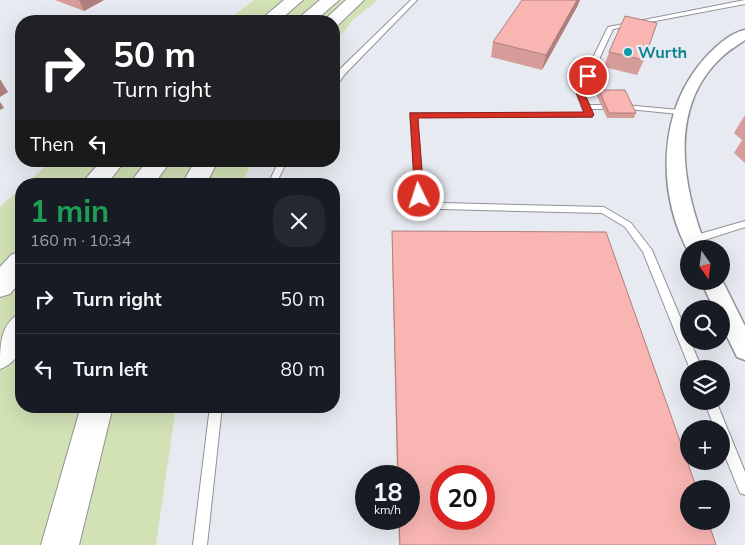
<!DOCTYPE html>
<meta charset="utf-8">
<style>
body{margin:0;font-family:Mulish,sans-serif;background:#242831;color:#f1f3f6;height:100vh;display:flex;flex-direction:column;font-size:19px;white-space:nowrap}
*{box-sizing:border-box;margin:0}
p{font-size:16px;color:#9ea1a6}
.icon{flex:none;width:28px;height:28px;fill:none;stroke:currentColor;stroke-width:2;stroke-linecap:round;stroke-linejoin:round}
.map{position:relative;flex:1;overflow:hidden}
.details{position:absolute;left:15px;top:178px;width:325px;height:235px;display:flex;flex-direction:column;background:#171b24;border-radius:20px;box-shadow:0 5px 20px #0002}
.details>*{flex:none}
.top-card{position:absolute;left:15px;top:15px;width:325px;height:152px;border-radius:20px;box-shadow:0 5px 20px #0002;background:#202124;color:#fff;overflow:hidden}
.needle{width:32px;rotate:166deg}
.controls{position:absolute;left:680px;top:240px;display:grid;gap:10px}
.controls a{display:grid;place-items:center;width:50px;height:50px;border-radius:50%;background:#171b24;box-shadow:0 5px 20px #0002;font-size:25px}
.speed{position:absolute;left:355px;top:465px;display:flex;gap:10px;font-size:25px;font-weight:700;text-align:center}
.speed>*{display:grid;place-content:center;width:65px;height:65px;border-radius:50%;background:#171b24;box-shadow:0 5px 20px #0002;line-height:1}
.speed small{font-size:12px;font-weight:400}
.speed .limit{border:8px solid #d22;background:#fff;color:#111}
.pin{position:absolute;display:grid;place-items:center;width:42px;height:42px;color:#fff;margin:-21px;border:2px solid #fff;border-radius:50%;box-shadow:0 1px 5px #0007}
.me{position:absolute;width:55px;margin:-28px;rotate:356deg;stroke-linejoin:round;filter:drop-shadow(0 0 4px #0008)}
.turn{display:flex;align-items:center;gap:18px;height:105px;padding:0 15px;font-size:22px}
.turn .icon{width:65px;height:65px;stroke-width:2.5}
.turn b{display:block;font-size:35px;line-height:42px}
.then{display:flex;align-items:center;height:48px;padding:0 15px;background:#0003;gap:10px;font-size:19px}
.round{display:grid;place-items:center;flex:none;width:52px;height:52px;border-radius:20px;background:#242831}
.summary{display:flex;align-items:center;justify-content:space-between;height:85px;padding:0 15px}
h1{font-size:30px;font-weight:700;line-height:38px;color:#1e9e55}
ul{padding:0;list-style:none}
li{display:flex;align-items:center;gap:15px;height:70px;padding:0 15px;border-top:1px solid #363941}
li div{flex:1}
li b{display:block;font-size:19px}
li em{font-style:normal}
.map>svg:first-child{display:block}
.green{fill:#d2e2b5}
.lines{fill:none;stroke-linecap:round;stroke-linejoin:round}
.service-casing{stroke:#909399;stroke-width:2}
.minor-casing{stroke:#909399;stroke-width:3}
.motorway-casing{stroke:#909399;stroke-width:2}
.service{fill:#fff;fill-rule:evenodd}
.minor{fill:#fff;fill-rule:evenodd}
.motorway{fill:#fff;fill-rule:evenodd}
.wall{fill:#d69c99}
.shaded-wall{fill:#ae7f7d}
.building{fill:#f9b5b2;stroke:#ae7f7d;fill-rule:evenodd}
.route{fill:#d93025;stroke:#8d1f18}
.culture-dot{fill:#0f9aa8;stroke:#e7ebf1;stroke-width:2}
.labels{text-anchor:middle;stroke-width:5;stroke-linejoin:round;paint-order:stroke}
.far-culture-label{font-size:16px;font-weight:bold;fill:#0d838f;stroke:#e7ebf1;text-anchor:start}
</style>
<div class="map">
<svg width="745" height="545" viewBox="0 0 745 545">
<rect width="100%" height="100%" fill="#e7ebf1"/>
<path class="green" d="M 254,0 L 378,0 L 353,20 L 334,43 L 334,21 L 227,21 Z
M 51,161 L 253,161 L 241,184 L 26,184 Z
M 21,188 L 21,406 L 176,406 L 156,545 L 0,545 L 0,207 Z"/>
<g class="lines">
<defs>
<path id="service" d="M 411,0 L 417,0 L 345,74 L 337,85 L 334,85 L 334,78 L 339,70 Z
M 745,0 L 745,4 L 613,29 L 584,92 L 589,105 L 602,105 L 606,107 L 602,109 L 591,109 L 593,115 L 592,117 L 417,117 L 423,195 L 442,203 L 604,207 L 631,223 L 652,250 L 702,369 L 690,369 L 643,252 L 625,227 L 602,213 L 441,209 L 416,199 L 410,113 L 584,113 L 576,92 L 608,27 Z
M 625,105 L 679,110 L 683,112 L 679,114 L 628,109 L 624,107 Z
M 279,161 L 287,161 L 276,184 L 268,184 Z
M 745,221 L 745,227 L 692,244 L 687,240 L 689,237 Z
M 704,401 L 716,401 L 745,472 L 745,495 L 740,493 L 721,446 L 721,429 L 715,429 Z
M 210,406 L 222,406 L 207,545 L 193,545 Z"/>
<path id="minor" d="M 745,30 L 745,40 C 738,45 729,50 723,56 C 667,106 682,187 707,249 L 689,249 L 689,253 C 656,192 658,110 705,58 C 715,47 730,33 745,30 Z
M 721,278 L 745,326 L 745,360 L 737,357 L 721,324 L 721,309 L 714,309 L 701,281 L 721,281 Z"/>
<path id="motorway" d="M 284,0 L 303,0 L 279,21 L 259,21 Z
M 320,0 L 339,0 L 315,21 L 295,21 Z
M 346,0 L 364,0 L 338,25 L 334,26 L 334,21 L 323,21 Z
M 101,161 L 125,161 L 107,184 L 81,184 Z
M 147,161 L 171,161 L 154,184 L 129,184 Z
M 195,161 L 218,161 L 206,184 L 182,184 Z
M 21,251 L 21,281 L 10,294 L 0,297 L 0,267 L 11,255 Z
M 21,313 C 22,337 26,359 0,369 C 0,345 0,323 21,313 Z
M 81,406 L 113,406 L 79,545 L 41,545 Z"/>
</defs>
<use href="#service" class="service-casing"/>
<use href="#minor" class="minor-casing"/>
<use href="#motorway" class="motorway-casing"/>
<use href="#service" class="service"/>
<use href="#minor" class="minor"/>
<use href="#motorway" class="motorway"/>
</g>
<path class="wall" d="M 55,0 L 104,0 L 84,11 Z
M 578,5 L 542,70 L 491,57 L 493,42 Z
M 609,52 L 644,60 L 637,75 L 604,67 Z
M 599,90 L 636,113 L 634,118 L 607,118 L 597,96 Z
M 745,115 L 745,163 L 734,153 L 742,140 L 734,133 Z
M 392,231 L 716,545 L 399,545 L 398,519 L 409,519 L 409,476 L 397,476 L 392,246 Z"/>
<path class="shaded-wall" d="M 79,0 L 104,0 L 84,11 Z
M 577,0 L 580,0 L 578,5 L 542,70 L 546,55 Z
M 0,79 L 8,92 L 0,97 Z
M 0,102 L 4,108 L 0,110 Z"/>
<path class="building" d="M 522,0 L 577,0 L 546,55 L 493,42 Z
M 625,16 L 657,23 L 644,60 L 609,52 Z
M 599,90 L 625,90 L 636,113 L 609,113 Z
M 392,231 L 606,232 L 697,489 L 689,489 L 689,521 L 708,521 L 716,545 L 400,545 L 399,519 L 409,519 L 409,476 L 398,476 ZM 441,476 L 484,476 L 484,519 L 441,519 Z"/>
<path class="route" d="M 588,74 L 592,76 L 584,92 L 594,115 L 592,117 L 418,118 L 424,196 L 422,199 L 415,199 L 410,113 L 584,112 L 576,92 L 583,76 Z"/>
<circle class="culture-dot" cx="628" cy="52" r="5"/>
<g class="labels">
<g class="far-culture-label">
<text x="638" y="58">Wurth</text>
</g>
</g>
</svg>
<div class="controls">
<a><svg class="needle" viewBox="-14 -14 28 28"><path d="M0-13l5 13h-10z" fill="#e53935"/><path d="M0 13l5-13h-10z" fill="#9ea1a6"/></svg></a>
<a><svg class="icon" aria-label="search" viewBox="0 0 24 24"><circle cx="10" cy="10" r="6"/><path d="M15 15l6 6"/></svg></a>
<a><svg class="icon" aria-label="layers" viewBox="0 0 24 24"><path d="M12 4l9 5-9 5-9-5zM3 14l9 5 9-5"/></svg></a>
<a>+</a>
<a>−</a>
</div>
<div class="speed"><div>18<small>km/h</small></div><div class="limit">20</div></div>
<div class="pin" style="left:588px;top:76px;background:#d93025"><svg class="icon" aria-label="arrive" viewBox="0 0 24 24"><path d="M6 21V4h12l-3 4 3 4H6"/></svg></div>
<svg class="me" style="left:419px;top:196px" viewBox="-20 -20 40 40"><circle r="17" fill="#d93025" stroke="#fff" stroke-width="3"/><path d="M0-11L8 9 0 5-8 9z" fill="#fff"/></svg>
<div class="top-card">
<div class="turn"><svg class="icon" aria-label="right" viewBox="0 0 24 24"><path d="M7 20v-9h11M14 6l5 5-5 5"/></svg><div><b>50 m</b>Turn right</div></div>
<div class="then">Then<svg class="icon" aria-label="left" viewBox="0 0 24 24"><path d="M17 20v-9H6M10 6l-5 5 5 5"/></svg></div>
</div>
<section class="details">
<div class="summary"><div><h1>1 min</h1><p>160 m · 10:34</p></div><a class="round"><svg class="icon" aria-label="close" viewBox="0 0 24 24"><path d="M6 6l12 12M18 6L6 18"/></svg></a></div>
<ul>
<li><svg class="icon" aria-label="right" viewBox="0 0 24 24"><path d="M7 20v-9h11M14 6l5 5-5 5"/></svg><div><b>Turn right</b></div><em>50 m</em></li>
<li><svg class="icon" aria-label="left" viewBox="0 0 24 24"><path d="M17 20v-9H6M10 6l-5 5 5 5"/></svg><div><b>Turn left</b></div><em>80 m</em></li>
</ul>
</section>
</div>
